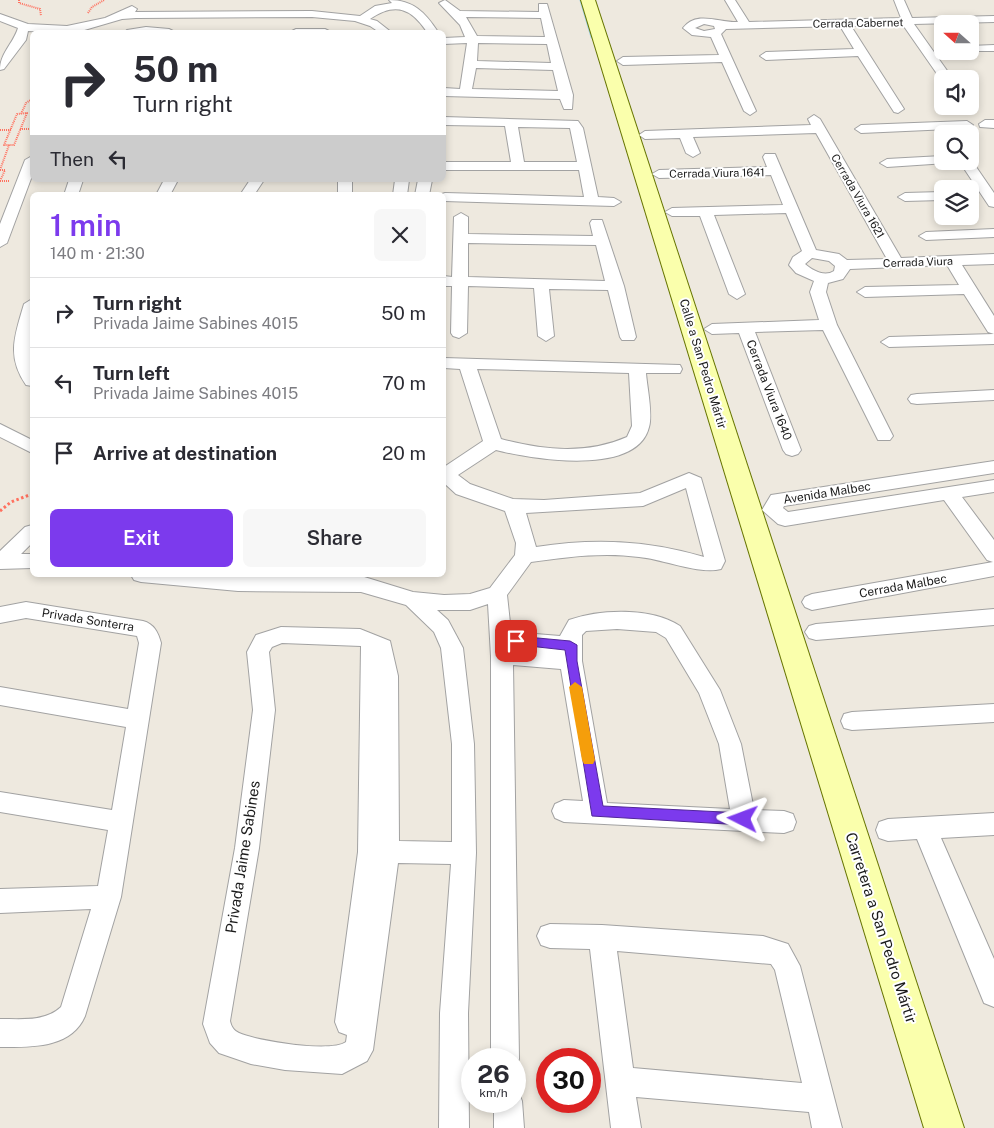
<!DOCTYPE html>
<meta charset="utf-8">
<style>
body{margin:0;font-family:"Public Sans",sans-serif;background:#f7f7f7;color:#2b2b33;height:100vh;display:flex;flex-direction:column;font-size:19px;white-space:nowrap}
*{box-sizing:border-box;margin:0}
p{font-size:16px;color:#7c7c81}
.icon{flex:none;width:28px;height:28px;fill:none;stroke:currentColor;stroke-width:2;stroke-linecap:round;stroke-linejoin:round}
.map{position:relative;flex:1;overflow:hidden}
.panel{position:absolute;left:30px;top:192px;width:416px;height:385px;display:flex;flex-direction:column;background:#fff;border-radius:8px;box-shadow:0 2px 8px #0003}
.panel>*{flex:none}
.top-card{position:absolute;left:30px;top:30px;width:416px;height:152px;border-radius:8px;box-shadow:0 2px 8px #0003;background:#fff;color:#2b2b33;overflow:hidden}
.needle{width:32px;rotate:291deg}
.buttons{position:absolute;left:934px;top:15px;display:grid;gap:10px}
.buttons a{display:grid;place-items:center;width:45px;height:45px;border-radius:8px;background:#fff;box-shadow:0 2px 8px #0003;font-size:25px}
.speed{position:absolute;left:461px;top:1048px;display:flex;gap:10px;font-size:25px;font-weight:700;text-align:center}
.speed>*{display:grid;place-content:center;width:65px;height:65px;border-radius:50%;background:#fff;box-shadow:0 2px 8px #0003;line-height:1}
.speed small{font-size:12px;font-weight:400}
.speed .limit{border:8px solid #d22;background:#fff;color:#111}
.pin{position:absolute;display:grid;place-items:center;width:42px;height:42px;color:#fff;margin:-21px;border-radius:10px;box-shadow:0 2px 8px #0006}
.me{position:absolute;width:55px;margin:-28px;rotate:273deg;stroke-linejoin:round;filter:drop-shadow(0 0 4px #0008)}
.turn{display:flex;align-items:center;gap:18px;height:105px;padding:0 20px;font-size:22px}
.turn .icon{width:65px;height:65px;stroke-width:2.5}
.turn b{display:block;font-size:35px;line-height:42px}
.then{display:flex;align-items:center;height:48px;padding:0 20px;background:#0003;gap:10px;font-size:19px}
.round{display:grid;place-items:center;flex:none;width:52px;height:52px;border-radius:8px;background:#f7f7f7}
.overview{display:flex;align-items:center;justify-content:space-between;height:85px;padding:0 20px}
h1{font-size:30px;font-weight:600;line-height:38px;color:#7c3aed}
.button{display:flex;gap:10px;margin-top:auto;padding:10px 20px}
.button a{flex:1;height:58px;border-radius:8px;background:#7c3aed;color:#fff;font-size:20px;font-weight:600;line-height:58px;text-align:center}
.button a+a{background:#f7f7f7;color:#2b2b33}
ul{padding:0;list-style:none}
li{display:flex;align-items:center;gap:15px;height:70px;padding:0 20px;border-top:1px solid #e1e1e2}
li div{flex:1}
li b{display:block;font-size:19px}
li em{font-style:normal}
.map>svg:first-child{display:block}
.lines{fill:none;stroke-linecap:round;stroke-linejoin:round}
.stream{stroke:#9bcfe0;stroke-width:3}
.street-casing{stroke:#a2a2a2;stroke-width:2}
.secondary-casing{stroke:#667400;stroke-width:2}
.path-far1{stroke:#ff715f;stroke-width:2;stroke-dasharray:1 1;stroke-linecap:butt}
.path{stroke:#ff715f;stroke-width:3;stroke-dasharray:2.5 2.5;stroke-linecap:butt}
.street{fill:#fff;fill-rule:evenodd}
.secondary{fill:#faffac;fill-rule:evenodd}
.route{fill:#7c3aed;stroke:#51269a}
.slow{fill:#f59e0b}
.labels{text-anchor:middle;stroke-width:4;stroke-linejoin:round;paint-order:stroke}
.far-street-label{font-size:11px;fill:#1b1b1b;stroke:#fff}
.street-label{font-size:12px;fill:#1b1b1b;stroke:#fff}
.near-street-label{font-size:15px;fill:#1b1b1b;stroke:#fff}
</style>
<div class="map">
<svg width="994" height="1128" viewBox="0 0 994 1128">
<rect width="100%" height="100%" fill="#eee9df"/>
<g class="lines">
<path class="stream" d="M 581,0 L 592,37"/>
<defs>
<path id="street" d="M 389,0 C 413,0 425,12 438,32 L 427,32 C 411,8 395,2 370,19 L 377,21 L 391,32 L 379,32 L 370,26 L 355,21 L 312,17 L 136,18 L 122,19 L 81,31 L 47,32 L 28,31 L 26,40 L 4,69 L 0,70 C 0,53 13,44 18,28 L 0,21 L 0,14 L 28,24 L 67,26 L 105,18 L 132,6 L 137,9 L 135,12 L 312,11 L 360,16 L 375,6 L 392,3 Z
M 445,0 L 460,11 L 539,12 L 539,4 L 547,4 L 573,95 L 572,109 L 564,109 L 560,99 L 444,96 L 444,88 L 460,89 L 467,43 L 444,44 L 444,38 L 465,37 L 460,25 L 439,3 ZM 466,17 L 541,18 L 545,37 L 477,36 ZM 478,43 L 547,44 L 551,63 L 477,61 ZM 476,68 L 553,70 L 558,91 L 472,89 Z
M 725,0 L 735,0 L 749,22 L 901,18 L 894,0 L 904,0 L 912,18 L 994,16 L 994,22 L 914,24 L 953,79 L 942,79 L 942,81 L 903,25 L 851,26 L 904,109 L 898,113 L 894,112 L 858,56 L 766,60 L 760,56 L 766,52 L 854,49 L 840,26 L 726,29 L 721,34 L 756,111 L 750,115 L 744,111 L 722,62 L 623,65 L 617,61 L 623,57 L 719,55 L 711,37 L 692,35 L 683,28 C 697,10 719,23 738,22 ZM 704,24 L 714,26 L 715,29 L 704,31 L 695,28 Z
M 146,27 L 169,29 L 175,32 L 125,32 L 127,30 Z
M 296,29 L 325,29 L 331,32 L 290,32 Z
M 994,45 L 994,51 L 966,51 L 970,51 L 970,46 Z
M 970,103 L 976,109 L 970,113 L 966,112 L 962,106 L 970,106 Z
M 814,115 L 820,119 L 901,258 L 994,254 L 994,264 L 962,265 L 994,316 L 994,334 L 988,332 L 964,294 L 865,297 L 857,292 L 865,287 L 959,285 L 947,265 L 850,269 L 843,279 L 828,283 L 826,292 L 837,325 L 893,436 L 890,440 L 878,440 L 823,330 L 755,332 L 801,450 L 798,454 L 792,456 L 786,454 L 783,450 L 739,333 L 712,334 L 704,329 L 712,324 L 819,320 L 810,292 L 814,281 L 796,273 L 789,265 L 793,257 L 802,251 L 786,213 L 714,215 L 745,294 L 737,299 L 729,294 L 700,216 L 672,216 L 665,212 L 672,208 L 783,205 L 771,175 L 659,178 L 652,174 L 659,170 L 767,167 L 763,157 L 765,154 L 775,154 L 816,250 L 839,254 L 847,260 L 887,259 L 816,133 L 693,137 L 700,153 L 693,157 L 686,153 L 680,138 L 645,139 L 639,135 L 645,131 L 811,125 L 808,119 ZM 812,258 L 829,261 L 835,266 L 834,271 C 825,277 813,271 805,264 Z
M 444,117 L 578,121 L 583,128 L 598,197 L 614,198 L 621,202 L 614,206 L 444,201 L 444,195 L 439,195 L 445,193 L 584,197 L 579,170 L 444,170 L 444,162 L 511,162 L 505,126 L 444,125 ZM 518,127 L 570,128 L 577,162 L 524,162 Z
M 985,120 L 994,120 L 994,128 L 980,127 L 979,124 Z
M 967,121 L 973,125 L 972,128 L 861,133 L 855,129 L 861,125 Z
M 32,156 L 32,176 L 7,243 L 0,247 L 0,224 L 25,160 Z
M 942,156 L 942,161 L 948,161 L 947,163 L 887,167 L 880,163 L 887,159 Z
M 970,158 L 994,193 L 994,207 L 989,206 L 959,161 L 970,161 Z
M 69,180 L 83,180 L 78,195 L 64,195 Z
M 164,180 L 178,180 L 170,195 L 156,195 Z
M 250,180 L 264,180 L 254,195 L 240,195 Z
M 338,180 L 352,180 L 352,195 L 338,195 Z
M 395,180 L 409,180 L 407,195 L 393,195 Z
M 418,180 L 432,180 L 429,195 L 415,195 Z
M 942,192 L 942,200 L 905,201 L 898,197 L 905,193 Z
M 461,213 L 468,217 L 468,234 L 593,236 L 590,223 L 592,220 L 602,220 L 624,286 L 636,337 L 634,340 L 622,340 L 620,337 L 608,290 L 549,289 L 554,336 L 546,341 L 538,336 L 534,288 L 468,286 L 467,333 L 459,338 L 453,336 L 451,333 L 452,286 L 444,286 L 444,276 L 452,277 L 454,217 ZM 468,243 L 596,245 L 605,281 L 468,277 Z
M 994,229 L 994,237 L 926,240 L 919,236 L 926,232 Z
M 32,299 C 34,316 30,334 30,351 C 30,363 34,374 32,386 L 26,385 C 6,356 15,335 24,304 Z
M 994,334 L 994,344 L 889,347 L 881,342 L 889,337 Z
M 444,358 L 680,365 L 682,369 L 680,373 L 646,373 C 647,387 653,414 649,427 C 637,477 531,459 496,450 L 458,475 L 470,484 L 513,499 L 544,500 L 640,493 L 689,473 L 701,478 L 725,561 L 721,569 C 700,575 662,559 639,557 C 603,552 567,557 531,562 L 507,595 L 511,632 L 560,636 L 569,620 C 600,609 651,607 680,626 L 720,690 L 741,744 L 754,810 L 784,811 L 793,814 L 796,822 L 793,830 L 784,833 L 564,822 L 555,818 L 552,811 L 555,804 L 564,800 L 583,801 L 561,669 L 513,665 L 519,1059 L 515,1069 L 515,1059 L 491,1059 L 491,656 L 488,604 L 470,610 L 437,610 L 448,620 L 463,648 L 474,744 L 476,853 L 468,1013 L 469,1128 L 439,1128 L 440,1013 L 451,864 L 398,863 L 373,1050 L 367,1061 L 342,1074 L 285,1070 L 251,1064 L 219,1053 L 210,1043 L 203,1024 L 235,848 L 253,710 L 247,652 L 256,635 L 281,627 L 360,629 L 390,641 L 398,676 L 399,841 L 452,842 L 452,744 L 441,648 L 434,632 L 406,605 L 361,592 L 238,591 L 141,582 L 134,580 L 131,575 L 361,576 L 413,592 L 444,595 L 470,594 L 490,588 L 515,555 L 516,543 L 505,511 L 456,494 L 444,483 L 444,467 L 483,441 L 460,369 L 444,368 ZM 477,369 L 629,373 L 632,426 L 627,437 C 586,455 543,450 501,439 ZM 686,488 L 704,557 C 647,540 594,538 536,547 L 526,513 L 643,506 ZM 617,629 L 656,632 L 666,638 L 699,693 L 719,744 L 730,809 L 607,803 L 582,661 L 582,635 L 586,631 ZM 282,643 L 361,646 L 358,852 L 335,1022 L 339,1032 L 347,1035 L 346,1042 C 331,1053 257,1041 239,1033 C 234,1031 231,1026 230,1021 L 259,848 L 275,710 L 269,652 L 272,647 Z
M 994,390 L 994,400 L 917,404 L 911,403 L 908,399 L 911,395 L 917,394 Z
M 0,424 L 32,440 L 32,453 L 0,437 Z
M 994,461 L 994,473 L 784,506 L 783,508 L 788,512 L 994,480 L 994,492 L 962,497 L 994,540 L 994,576 L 812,610 L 805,607 L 802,602 L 805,597 L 812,594 L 993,562 L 987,560 L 944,500 L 785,526 L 778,524 L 762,510 L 771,495 Z
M 32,525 L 32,543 L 21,554 L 32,554 L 32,568 L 0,569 L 0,551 L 25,527 Z
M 26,602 L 143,621 C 154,624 158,632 161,643 L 121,897 L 85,1016 C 71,1049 30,1047 0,1047 L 0,1019 C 21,1019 45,1022 61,1007 L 91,909 L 0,913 L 0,889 L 98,886 L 108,830 L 0,812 L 0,792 L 112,810 L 126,727 L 0,705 L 0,687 L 128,709 L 139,643 L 137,636 L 26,618 L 0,623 L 0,607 Z
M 994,609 L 994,625 L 816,640 L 809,638 L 805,632 L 809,626 L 816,624 Z
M 994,704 L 994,722 L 852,730 L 844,728 L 841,721 L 844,714 L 852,712 Z
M 994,813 L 994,835 L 941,838 L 994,959 L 994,1007 L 984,1003 L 917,839 L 888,841 L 879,838 L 876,830 L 879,822 L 888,819 Z
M 550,924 L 602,925 L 763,936 L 788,944 L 800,966 L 842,1128 L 812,1128 L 809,1112 L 636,1097 L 641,1128 L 611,1128 L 590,949 L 550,948 L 541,945 L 537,936 L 541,927 ZM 617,951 L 771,964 L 775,970 L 802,1083 L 633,1068 Z
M 515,1090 L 518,1091 L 522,1101 L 524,1128 L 494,1128 L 494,1101 L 515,1101 Z"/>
<path id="secondary" d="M 581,0 L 595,0 L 964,1128 L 924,1128 Z"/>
</defs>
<use href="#street" class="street-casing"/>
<use href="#secondary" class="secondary-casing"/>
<path class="path-far1" d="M 19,0 L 19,3 L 40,9 L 41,16
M 88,13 L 92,7 L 104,0
M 32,72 L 32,78
M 27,113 L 14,145 L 4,145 L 17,114 Z
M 21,114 L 26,103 L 32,99
M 20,129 L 32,129
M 0,130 L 11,130
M 0,170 L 9,145
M 0,170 L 5,170 L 0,181
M 0,181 L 10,181"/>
<path class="path" d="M 0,511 L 11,502 L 32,494"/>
<use href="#street" class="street"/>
<use href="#secondary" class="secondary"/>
</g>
<path class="route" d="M 516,636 L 570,641 L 577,645 L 577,661 L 603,806 L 743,813 L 748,815 L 750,819 L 748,823 L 743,825 L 592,816 L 565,650 L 511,644 L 509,641 Z"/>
<path class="slow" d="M 575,682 L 582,687 L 595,760 L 593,764 L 584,764 L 582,760 L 569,687 Z"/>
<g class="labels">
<g class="far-street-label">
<text transform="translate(858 23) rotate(-1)" y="4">Cerrada Cabernet</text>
<text transform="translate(717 173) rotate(-1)" y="4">Cerrada Viura 1641</text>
<text transform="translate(858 196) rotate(60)" y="4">Cerrada Viura 1621</text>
<text transform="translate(918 262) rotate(-2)" y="4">Cerrada Viura</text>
</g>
<g class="street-label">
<text transform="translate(703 364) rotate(73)" y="4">Calle a San Pedro Mártir</text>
<text transform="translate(769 390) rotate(69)" y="4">Cerrada Viura 1640</text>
<text transform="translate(827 493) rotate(-9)" y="4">Avenida Malbec</text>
<text transform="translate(903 586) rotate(-10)" y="4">Cerrada Malbec</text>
<text transform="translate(88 620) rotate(9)" y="4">Privada Sonterra</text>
</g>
<g class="near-street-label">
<text transform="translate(243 857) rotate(-81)" y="5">Privada Jaime Sabines</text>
<text transform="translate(881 928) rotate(72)" y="5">Carretera a San Pedro Mártir</text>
</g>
</g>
</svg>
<div class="buttons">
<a><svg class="needle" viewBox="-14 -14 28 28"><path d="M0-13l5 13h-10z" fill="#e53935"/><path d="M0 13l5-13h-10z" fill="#7c7c81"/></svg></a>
<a><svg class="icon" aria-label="sound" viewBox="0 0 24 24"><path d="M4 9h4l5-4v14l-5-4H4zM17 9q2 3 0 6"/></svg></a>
<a><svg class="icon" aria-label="search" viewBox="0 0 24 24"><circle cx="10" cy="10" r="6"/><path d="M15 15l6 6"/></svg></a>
<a><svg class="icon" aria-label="layers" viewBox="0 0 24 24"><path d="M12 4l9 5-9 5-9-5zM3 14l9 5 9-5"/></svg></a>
</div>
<div class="speed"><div>26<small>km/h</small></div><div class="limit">30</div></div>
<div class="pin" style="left:516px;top:641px;background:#d93025"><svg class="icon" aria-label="arrive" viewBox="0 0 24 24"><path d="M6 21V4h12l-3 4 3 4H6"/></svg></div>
<svg class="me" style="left:743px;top:819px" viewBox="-20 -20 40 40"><path d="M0-17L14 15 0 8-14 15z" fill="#7c3aed" stroke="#fff" stroke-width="4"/></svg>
<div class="top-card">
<div class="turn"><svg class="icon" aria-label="right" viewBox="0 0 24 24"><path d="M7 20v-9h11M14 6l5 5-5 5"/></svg><div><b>50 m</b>Turn right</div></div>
<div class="then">Then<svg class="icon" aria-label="left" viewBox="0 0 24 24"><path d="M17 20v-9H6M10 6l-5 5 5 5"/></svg></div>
</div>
<section class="panel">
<div class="overview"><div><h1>1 min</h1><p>140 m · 21:30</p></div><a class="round"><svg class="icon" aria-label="close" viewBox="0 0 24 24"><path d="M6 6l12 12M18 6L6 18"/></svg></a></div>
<ul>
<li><svg class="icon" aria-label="right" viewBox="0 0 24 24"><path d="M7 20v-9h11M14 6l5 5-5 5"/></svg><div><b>Turn right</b><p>Privada Jaime Sabines 4015</p></div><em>50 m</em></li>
<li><svg class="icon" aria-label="left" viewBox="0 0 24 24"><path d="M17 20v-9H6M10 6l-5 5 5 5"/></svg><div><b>Turn left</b><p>Privada Jaime Sabines 4015</p></div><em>70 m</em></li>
<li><svg class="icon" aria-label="arrive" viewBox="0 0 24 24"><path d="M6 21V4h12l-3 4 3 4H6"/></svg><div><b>Arrive at destination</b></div><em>20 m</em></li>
</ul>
<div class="button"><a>Exit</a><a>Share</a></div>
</section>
</div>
